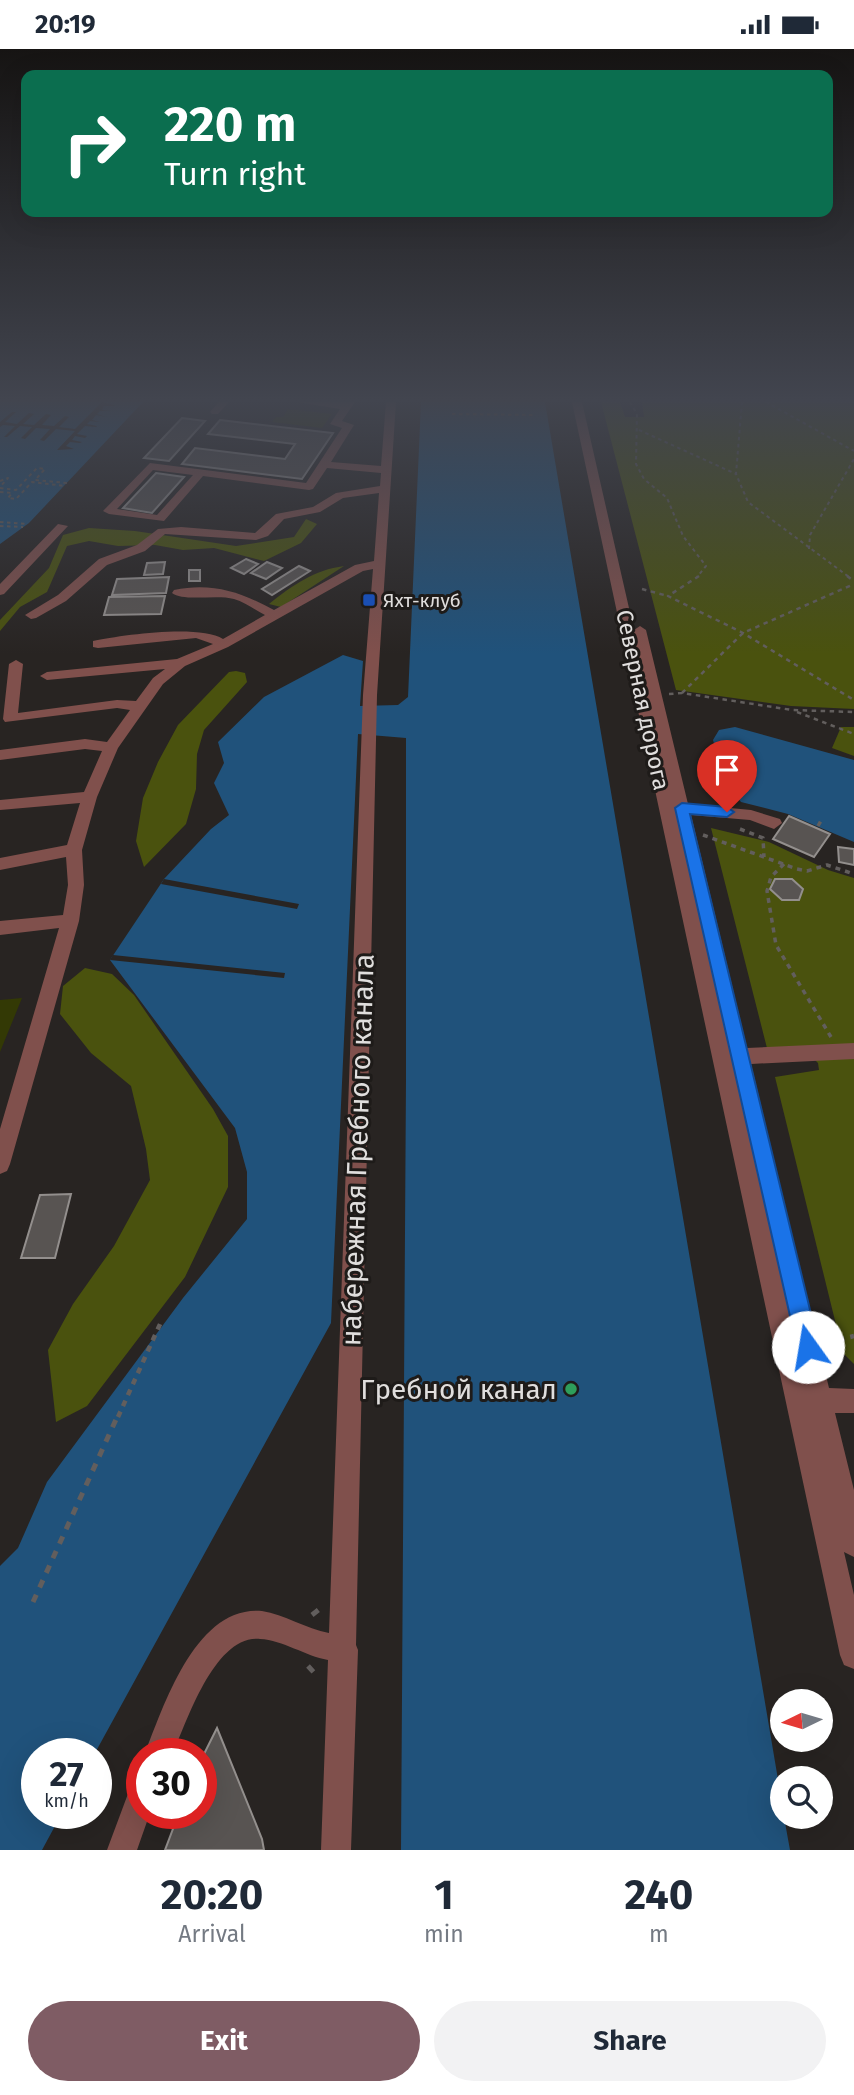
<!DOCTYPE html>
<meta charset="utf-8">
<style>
body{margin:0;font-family:"Fira Sans",sans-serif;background:#f2f2f3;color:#1f2937;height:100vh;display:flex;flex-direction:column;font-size:26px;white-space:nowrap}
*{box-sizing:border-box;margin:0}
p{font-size:23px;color:#747a83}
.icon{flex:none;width:38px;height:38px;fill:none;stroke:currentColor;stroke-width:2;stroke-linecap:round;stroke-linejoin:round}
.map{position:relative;height:1801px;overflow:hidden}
.drawer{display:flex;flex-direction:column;background:#fff;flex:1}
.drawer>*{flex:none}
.hud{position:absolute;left:21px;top:21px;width:812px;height:147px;border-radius:14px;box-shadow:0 7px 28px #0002;background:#0b6e4f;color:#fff;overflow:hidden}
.needle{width:46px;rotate:265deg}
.controls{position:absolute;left:770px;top:1640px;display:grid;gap:14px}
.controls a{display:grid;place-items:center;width:63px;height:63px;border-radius:50%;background:#fff;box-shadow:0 7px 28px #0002;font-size:35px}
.speed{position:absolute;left:21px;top:1689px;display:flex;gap:14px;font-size:35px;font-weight:700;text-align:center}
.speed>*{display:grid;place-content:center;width:91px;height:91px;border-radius:50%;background:#fff;box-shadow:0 7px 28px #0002;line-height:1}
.speed small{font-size:18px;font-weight:400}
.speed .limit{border:10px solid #d22;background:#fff;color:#111}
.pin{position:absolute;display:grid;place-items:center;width:60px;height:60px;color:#fff;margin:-72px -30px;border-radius:50% 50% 50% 0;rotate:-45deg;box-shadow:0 0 7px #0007}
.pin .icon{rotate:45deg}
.me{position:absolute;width:77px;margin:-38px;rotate:347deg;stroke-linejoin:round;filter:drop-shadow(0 0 5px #0008)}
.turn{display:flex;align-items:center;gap:24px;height:147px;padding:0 28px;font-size:32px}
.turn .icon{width:91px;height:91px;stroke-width:2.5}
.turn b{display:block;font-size:49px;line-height:60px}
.eta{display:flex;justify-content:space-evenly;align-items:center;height:119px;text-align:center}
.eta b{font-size:42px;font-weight:700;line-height:49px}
.button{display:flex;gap:14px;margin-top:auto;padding:14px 28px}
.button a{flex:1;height:80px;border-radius:42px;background:#7f5c64;color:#fff;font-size:28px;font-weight:700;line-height:80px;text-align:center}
.button a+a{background:#f2f2f3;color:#1f2937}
.status{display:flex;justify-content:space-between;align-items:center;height:49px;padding:0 35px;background:#fff;direction:ltr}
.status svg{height:19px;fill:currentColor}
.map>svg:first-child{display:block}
.green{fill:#333905}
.forest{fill:#4a520e}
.water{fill:#20527b}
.pier{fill:#282422}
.building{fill:#585452;stroke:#938f8d;stroke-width:2}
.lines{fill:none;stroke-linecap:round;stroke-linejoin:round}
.path-far4{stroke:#625e5d;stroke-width:2;stroke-dasharray:3.5 3.5;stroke-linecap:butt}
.path-far3{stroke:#625e5d;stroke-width:2.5;stroke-dasharray:4.5 4.5;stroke-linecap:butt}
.path-far2{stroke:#625e5d;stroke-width:3.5;stroke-dasharray:5 5;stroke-linecap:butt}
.path-far1{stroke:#625e5d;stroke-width:4.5;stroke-dasharray:6 6;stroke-linecap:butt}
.path{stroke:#625e5d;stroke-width:5;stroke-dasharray:8 8;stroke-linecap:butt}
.minor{fill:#80504c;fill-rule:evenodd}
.route{fill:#1a73e8;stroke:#114b97;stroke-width:2}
.transit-dot{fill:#1a4fb4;stroke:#1e1b19;stroke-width:2.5}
.leisure-dot{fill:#2e9e5b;stroke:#1e1b19;stroke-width:2.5}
.labels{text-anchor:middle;stroke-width:6;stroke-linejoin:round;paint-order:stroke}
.far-poi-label{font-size:19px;fill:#e0dedd;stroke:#1e1b19;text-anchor:start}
.street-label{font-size:23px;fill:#e0dedd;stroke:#1e1b19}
.near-street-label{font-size:28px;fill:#e0dedd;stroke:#1e1b19}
.near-poi-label{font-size:28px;fill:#e0dedd;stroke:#1e1b19;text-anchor:end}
</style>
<div class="status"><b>20:19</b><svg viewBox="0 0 49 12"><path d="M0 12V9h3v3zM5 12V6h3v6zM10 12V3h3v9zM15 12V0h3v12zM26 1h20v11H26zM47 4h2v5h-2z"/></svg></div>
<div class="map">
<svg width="854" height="1801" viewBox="0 0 854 1801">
<rect width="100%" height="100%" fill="#282422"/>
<path class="green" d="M 288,360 L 332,365 L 322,379 L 272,373 L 276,368 L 283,368 Z
M 22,949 L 0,1003 L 0,951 Z"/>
<path class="forest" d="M 601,353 L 620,353 L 625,368 L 644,368 L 642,353 L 854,353 L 854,660 L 791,657 L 676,641 Z
M 306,470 L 317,475 L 301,494 L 264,512 L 214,499 L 183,501 L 155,496 L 118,497 L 89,492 L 67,497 L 47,543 L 20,558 L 0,582 L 0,571 L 49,519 L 63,486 L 89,479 L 135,482 L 236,497 L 294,488 Z
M 344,517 L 281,558 L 269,555 C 293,536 314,521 344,517 Z
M 236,622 L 245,624 L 247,633 L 204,681 L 197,705 L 196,740 L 186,775 L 144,818 L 136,792 L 143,749 L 158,713 L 178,676 L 229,623 Z
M 841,678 L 854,678 L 854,707 L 832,699 Z
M 711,779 L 769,793 L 828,821 L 854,829 L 854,1315 L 843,1304 L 775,1028 L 819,1021 L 818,1014 L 807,1003 L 768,1003 Z
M 85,919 L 112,925 L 134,946 L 213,1060 L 228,1087 L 228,1138 L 185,1228 L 87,1357 L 56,1373 L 48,1301 L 73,1255 L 114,1197 L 150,1131 L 146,1100 L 131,1037 L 91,1004 L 60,965 L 63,937 Z"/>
<path class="water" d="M 0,353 L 143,353 L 29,474 L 0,495 Z
M 421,353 L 545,353 L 782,1754 L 782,1768 L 784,1768 L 790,1801 L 401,1801 L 406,1029 L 406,689 L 358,685 L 331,1274 L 95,1704 L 37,1704 L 37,1764 L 62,1764 L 42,1801 L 0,1801 L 0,1517 L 18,1499 L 47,1433 L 183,1249 L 247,1170 L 247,1123 L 235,1079 L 110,911 L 164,830 L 211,780 L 229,766 L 214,734 L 224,714 L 218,693 L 264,648 L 343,606 L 363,612 L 360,657 L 398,656 L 408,648 Z
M 735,678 L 854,711 L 854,793 L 788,765 L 741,753 L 725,734 L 713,691 L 719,681 Z"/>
<path class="pier" d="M 102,353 L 116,357 L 104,357 L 102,361 L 111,362 L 100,362 L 97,365 L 106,368 L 96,366 L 92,371 L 100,373 L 90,372 L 87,375 L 97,377 L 96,378 L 85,377 L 77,385 L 87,387 L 85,389 L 75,387 L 72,391 L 82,393 L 80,394 L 70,393 L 66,397 L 74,400 L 57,401 L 75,382 L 56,380 L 44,392 L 40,391 L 50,380 L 36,379 L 25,390 L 21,389 L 32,378 L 20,377 L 7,388 L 4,388 L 15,377 L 3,376 L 0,378 L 0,373 L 12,363 L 16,363 L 5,373 L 17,375 L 29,364 L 34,365 L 23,375 L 34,376 L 46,365 L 51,366 L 42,376 L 54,377 L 65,367 L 69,368 L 59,378 L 75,380 Z
M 164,830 L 299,855 L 297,860 L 161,835 Z
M 113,906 L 285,924 L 284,929 L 110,911 Z"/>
<path class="building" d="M 182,369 L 205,372 L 169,412 L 144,409 Z
M 220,371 L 333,384 L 302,430 L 182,415 L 195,399 L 285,410 L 295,395 L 208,385 Z
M 156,424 L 184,428 L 152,464 L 123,459 Z
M 246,510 L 258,515 L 244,525 L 231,519 Z
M 165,513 L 163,525 L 144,526 L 147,514 Z
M 267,513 L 282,519 L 266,530 L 251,524 Z
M 299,517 L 310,522 L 272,546 L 262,540 Z
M 189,521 L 200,521 L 200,532 L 189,532 Z
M 169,528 L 166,544 L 112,546 L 117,530 Z
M 165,547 L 161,565 L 104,566 L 109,548 Z
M 789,767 L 830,785 L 814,808 L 773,790 Z
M 838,798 L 854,800 L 854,816 L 839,813 Z
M 775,830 L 792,830 L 803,840 L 799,851 L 782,851 L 770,840 Z
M 71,1145 L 55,1209 L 21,1209 L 40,1146 Z
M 217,1679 L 262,1790 L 264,1801 L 165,1801 L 179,1764 L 201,1764 L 201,1711 Z"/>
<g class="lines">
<path class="path-far4" d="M 630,353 L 637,365 L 636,415 L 644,430 L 667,449 L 683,487 L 706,517 L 697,528
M 742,353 L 736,425 L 748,453 L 849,528
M 766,353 L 854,402
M 452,365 L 533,366
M 639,381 L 736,425
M 0,432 L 8,429 L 0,438
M 0,439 L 16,441 L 37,419 L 45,420 L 35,431 L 67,434
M 0,443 L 12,444 L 8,449 L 16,450 L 32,433 L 65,437
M 0,473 L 27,475
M 0,477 L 23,478
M 809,500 L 810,486 L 854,410"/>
<path class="path-far3" d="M 699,527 L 668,547 L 743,584 L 854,651
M 847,527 L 854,532
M 642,540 L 668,547
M 682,644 L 743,584 L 854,535
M 669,645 L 682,644 L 792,661 L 854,663
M 797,663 L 854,685"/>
<path class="path-far2" d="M 818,777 L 822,770
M 740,780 L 763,789 L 764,808
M 703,786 L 797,820 L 807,822 L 827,816 L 854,825
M 784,815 L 771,828 L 767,842 L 776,896 L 831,988"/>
<path class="path-far1" d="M 827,1294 L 854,1287
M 118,1368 L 161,1273"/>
<path class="path" d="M 33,1553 L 118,1366
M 312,1566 L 321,1559
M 308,1617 L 318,1628"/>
<path class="minor" d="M 219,353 L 229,353 L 218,365 L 212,365 L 210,363 Z
M 297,353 L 355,353 L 342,372 L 354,376 L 331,413 L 381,417 L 386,353 L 396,353 L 377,646 L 356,1596 L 358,1601 L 351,1801 L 321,1801 L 328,1611 C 305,1607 283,1591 260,1590 C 215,1586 188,1670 173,1704 L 145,1704 C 164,1656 196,1556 262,1562 C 284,1565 306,1580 329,1584 L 363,646 L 373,520 L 363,522 L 228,598 L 185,617 L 163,635 L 118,699 L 97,748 L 82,801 L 84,836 L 79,872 L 10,1115 L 7,1122 L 0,1125 L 0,1080 L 59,879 L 0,886 L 0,872 L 63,866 L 68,836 L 66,808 L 0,821 L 0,809 L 67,796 L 80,754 L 0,761 L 0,751 L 84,743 L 102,702 L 85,700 L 0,711 L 0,701 L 85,690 L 107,693 L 130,661 L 117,659 L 5,673 L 3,670 L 9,615 L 16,611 L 23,615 L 18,664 L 117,651 L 136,652 L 153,629 L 165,620 L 47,631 L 40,627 L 47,623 L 177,610 L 213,595 L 196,589 L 98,599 L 93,598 L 93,592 C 121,586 200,575 223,590 L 265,566 C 255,561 245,553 234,550 C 217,545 183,553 172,544 L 174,541 C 212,533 241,543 274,561 L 355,516 L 374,512 L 379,444 L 343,449 L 320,463 L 284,470 L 268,487 L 256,491 L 165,485 L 145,502 L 107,516 L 66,552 L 36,569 L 31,570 L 25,566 L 58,546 L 99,510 L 137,496 L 158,480 L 181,478 L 255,484 L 276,465 L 313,458 L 336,444 L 380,437 L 381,424 L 327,419 L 313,440 L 309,441 L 203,427 L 164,472 L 109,465 L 103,462 L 150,414 L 306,434 L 342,379 L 330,375 L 340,360 ZM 153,421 L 193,426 L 157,466 L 117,460 Z
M 572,353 L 582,353 L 634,581 L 640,577 L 646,581 L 688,755 L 751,761 L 780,770 L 782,774 L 774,780 L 750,771 L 691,766 L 747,999 L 854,994 L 854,1010 L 751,1015 L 829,1339 L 854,1340 L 854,1364 L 835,1364 L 854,1441 L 854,1508 L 844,1503 L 854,1546 L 854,1620 L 844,1616 L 840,1606 Z
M 58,475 L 68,477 L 4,545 L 0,546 L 0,535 Z
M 142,1729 L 142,1764 L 150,1764 L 137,1801 L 107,1801 L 132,1734 Z"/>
</g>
<linearGradient id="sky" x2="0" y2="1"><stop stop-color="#161413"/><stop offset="0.58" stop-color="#42454f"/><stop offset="1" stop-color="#42454f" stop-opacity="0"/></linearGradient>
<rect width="854" height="605" fill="url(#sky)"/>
<path class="route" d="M 682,754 L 727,758 L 734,763 L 727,768 L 690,765 L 819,1298 L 815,1306 L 808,1309 L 801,1306 L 797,1298 L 675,759 Z"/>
<rect class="transit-dot" x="362" y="544" width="14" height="14" rx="3.5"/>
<circle class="leisure-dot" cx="571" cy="1340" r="7"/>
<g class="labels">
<g class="far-poi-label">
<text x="383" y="558">Яхт-клуб</text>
</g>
<g class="street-label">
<text transform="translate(643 651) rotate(78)" y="8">Северная дорога</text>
</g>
<g class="near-street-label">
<text transform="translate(357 1101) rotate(-88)" y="10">набережная Гребного канала</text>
</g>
<g class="near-poi-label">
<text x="557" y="1350">Гребной канал</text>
</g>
</g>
</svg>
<div class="controls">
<a><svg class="needle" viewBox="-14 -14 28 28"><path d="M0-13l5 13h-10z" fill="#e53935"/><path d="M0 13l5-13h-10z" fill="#747a83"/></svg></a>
<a><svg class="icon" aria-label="search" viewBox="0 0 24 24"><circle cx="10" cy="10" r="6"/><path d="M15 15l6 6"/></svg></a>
</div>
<div class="speed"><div>27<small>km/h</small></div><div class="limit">30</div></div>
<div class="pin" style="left:727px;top:763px;background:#d93025"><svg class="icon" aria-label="arrive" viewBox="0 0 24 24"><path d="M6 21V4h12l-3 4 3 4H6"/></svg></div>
<svg class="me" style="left:808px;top:1298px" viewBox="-20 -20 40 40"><circle r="19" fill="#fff"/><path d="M0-13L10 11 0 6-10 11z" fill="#1a73e8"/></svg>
<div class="hud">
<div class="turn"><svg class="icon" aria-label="right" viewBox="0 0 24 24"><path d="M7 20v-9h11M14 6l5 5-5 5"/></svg><div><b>220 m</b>Turn right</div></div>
</div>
</div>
<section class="drawer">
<div class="eta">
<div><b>20:20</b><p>Arrival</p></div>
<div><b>1</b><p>min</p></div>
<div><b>240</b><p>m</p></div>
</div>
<div class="button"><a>Exit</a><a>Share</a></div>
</section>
